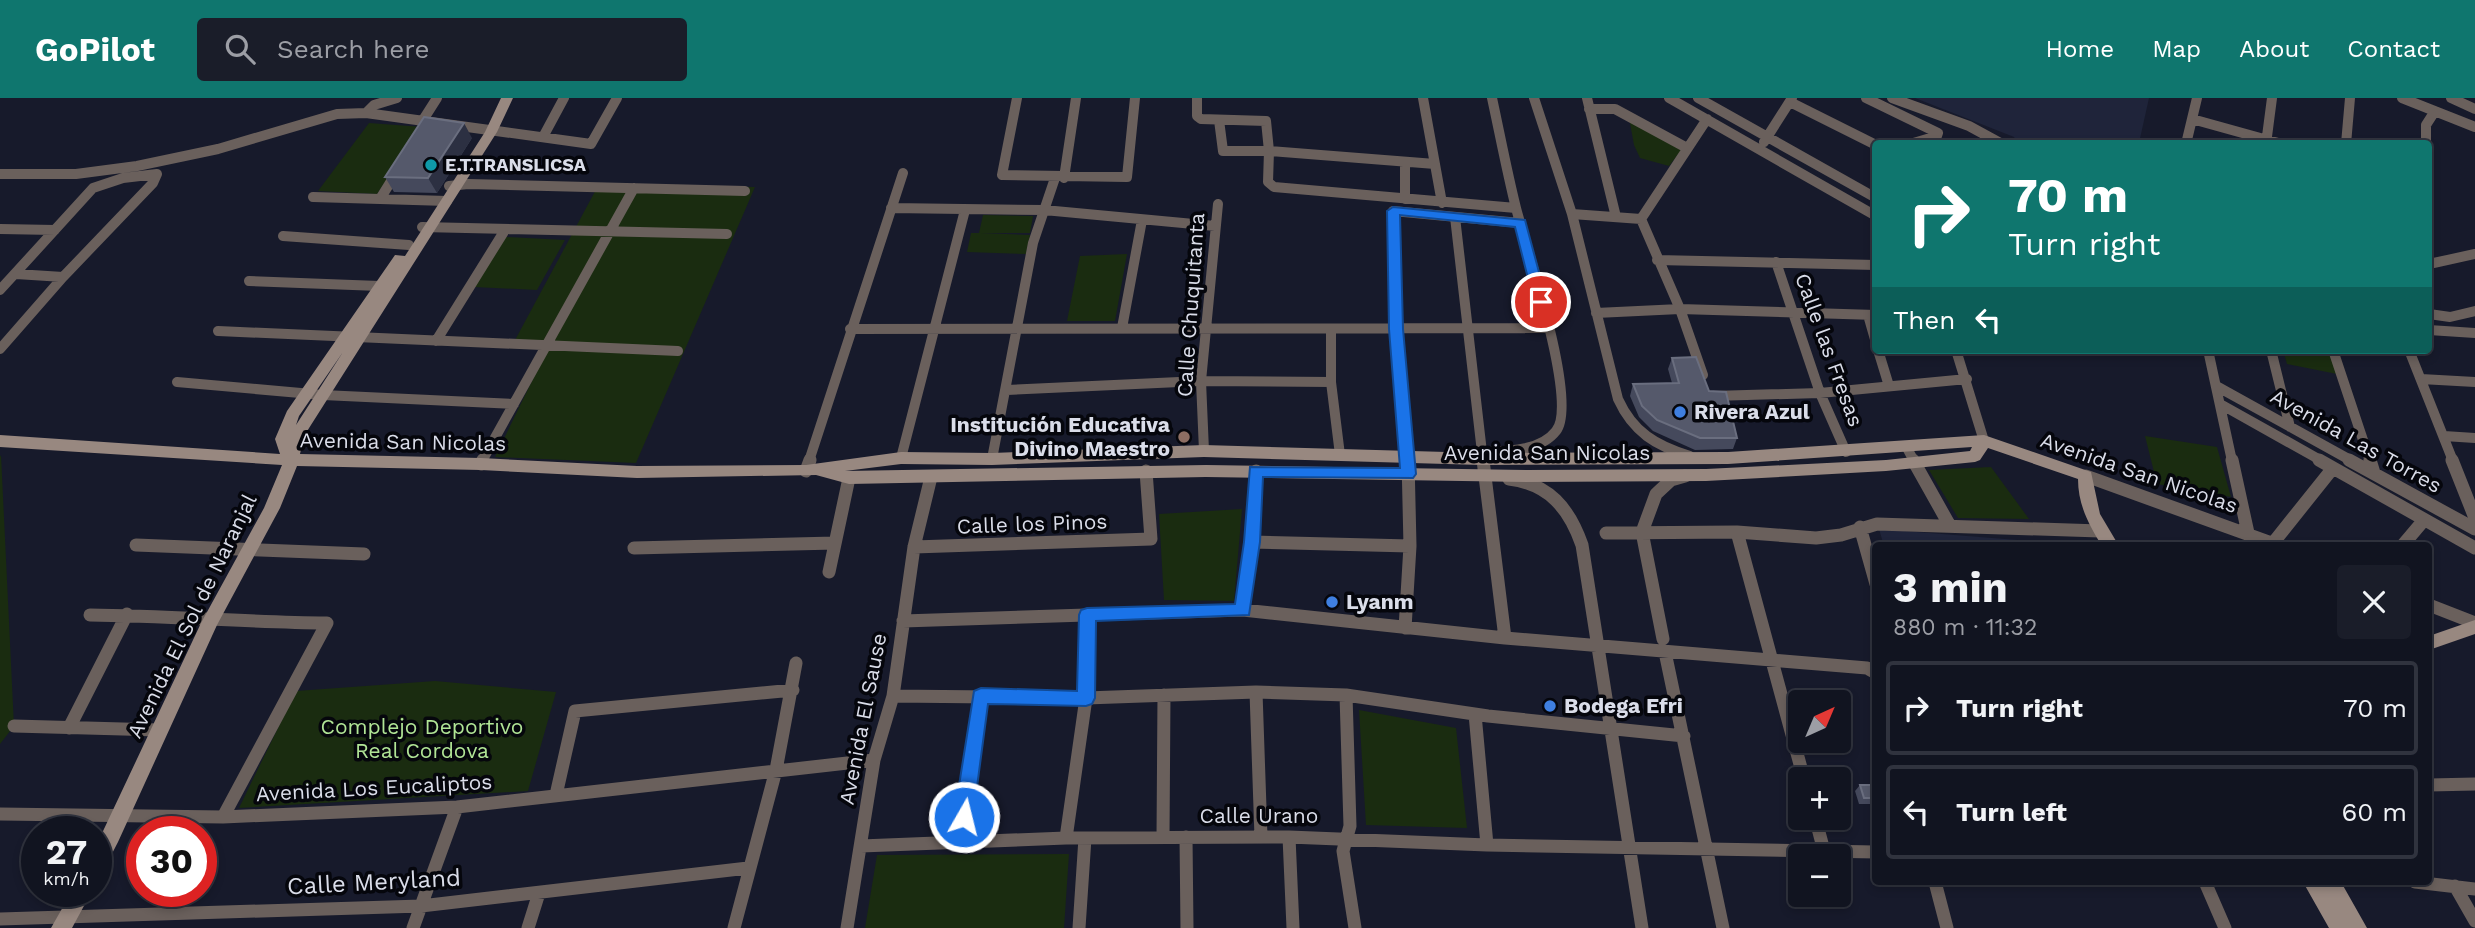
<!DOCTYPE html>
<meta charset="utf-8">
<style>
body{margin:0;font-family:"Work Sans",sans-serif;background:#1a1d29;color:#f1f3f6;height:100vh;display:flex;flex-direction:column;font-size:26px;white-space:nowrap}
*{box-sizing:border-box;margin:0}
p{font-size:23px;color:#9c9ea5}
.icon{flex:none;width:38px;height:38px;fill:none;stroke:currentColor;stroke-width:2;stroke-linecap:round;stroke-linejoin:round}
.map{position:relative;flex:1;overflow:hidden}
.side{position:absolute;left:1872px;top:444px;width:560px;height:343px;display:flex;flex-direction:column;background:#111420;border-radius:7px;box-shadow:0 4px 10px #0003,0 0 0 2px #30333e}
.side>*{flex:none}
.top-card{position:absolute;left:1872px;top:42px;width:560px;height:214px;border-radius:7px;box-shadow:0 4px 10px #0003,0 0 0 2px #30333e;background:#0f766e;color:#fff;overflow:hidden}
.needle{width:46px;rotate:44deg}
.tools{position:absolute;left:1788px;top:592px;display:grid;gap:14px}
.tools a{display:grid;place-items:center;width:63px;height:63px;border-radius:7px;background:#111420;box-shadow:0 4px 10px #0003,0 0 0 2px #30333e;font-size:35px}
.speed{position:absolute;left:21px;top:718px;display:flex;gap:14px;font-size:35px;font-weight:700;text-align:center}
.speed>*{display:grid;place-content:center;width:91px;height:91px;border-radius:50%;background:#111420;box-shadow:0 4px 10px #0003,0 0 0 2px #30333e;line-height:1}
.speed small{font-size:18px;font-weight:400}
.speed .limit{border:10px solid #d22;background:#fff;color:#111}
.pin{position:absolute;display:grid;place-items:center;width:60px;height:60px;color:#fff;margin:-30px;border:4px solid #fff;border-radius:50%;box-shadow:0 2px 7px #0007}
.me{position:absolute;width:77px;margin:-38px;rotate:8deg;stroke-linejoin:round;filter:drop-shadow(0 0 5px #0008)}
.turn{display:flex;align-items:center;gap:24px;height:147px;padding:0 21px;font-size:32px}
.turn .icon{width:91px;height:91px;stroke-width:2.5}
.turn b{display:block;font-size:49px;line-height:60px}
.then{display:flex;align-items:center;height:66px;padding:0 21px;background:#0003;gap:14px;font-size:26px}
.round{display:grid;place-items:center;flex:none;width:74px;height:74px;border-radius:7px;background:#1a1d29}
.headline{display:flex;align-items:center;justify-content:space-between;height:119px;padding:0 21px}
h1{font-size:42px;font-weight:700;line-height:52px}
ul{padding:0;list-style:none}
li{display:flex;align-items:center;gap:21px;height:94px;margin:0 14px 10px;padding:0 7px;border:4px solid #30333e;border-radius:7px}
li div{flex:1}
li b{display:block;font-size:26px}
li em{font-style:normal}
header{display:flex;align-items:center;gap:42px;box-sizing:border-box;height:98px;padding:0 35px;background:#0f766e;color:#fff}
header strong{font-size:33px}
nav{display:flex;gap:38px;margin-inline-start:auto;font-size:24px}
.search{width:490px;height:63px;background:#1a1d29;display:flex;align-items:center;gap:18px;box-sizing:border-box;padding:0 24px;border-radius:7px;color:#9c9ea5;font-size:26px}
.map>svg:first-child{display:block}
.built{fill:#1f243a}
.green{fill:#1a2c10}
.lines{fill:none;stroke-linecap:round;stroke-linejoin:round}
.street-far1{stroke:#6a605c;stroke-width:10}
.street{stroke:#6a605c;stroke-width:13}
.secondary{fill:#988880;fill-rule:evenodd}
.wall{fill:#45495c}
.shaded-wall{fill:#2c3042}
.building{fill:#55596b;stroke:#6a6e7f;stroke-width:2}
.route{fill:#1a73e8;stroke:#114b97;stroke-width:2}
.culture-dot{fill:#0f9aa8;stroke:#05060c;stroke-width:2.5}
.shop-dot{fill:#3f7fe0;stroke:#05060c;stroke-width:2.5}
.education-dot{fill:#8d6e63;stroke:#05060c;stroke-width:2.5}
.labels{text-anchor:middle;stroke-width:7;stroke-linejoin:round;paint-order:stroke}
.far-poi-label{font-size:18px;font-weight:bold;fill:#dadde9;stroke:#05060c;text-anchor:start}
.street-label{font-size:21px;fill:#dadde9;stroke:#05060c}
.poi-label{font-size:21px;font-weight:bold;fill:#dadde9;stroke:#05060c;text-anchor:start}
.park-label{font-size:21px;fill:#b1e596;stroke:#05060c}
.near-street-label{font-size:24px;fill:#dadde9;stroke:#05060c}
</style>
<header>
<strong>GoPilot</strong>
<div class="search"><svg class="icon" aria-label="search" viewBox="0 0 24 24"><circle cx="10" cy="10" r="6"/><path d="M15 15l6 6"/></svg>Search here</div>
<nav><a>Home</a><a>Map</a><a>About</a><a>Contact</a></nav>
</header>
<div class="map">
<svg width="2475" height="830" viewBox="0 0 2475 830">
<rect width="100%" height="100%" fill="#171a2b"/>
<path class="built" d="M 1915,0 L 2149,0 L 2139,45 L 2018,46 L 2014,39 Z
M 1879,431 L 2030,443 L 2032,448 L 1884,448 Z"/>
<path class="green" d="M 1629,20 L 1683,50 L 1669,68 L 1640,60 L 1634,47 Z
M 369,25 L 423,29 L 377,96 L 318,93 Z
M 599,86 L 755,89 L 636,365 L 495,359 L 549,248 L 514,244 Z
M 983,117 L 1033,118 L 1030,135 L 981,135 L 1030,137 L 1026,156 L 967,154 L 971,135 L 979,135 Z
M 506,139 L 565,142 L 537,192 L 474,189 Z
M 1127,156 L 1115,223 L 1067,223 L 1080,158 Z
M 2283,252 L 2330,252 L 2337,276 L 2287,266 Z
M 2145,338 L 2217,349 L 2231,399 L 2157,386 Z
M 1,357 L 14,628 L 0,646 L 0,359 Z
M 1991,369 L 2029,421 L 1958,420 L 1929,372 Z
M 1242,411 L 1234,503 L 1164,502 L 1159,416 Z
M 435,583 L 556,594 L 528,693 L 239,710 L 296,593 Z
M 1359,612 L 1456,630 L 1467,730 L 1366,727 Z
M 1069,756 L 1064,830 L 865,830 L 877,757 Z"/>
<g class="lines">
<path class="street-far1" d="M 1017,0 L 1002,77 L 1127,79 L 1135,0
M 1197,0 L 1197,18 L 1201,21 L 1266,23 L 1269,53 L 1435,66
M 1423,0 L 1442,105
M 1534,0 L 1572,116 L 1618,301 C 1633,334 1656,348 1690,358
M 1587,0 L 1616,119
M 1669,0 L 1876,118
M 1698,0 L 1876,100
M 1866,0 L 1938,35 L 1937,38 L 1910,46
M 1892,0 L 1969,28 L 2002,46
M 2402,0 L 2475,29
M 2451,0 L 2475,11
M 1790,4 L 1876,47
M 1589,11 L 1615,11 L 1687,50
M 366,15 L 374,7 L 397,0
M 2192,21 L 2282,46
M 423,22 L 437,0
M 1219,22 L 1223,53 L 1269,53 L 1268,84 L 1274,89 L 1516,110
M 543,39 L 564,0
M 1764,44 L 1792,0
M 2186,46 L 2197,0
M 2266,46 L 2272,0
M 2346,46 L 2350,0
M 2426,46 L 2426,27 L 2435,13
M 1405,64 L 1405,101
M 0,76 L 76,76 L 137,68 L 218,51 L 337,16 L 366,15 L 591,46 L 617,0
M 1064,80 L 1076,0
M 449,88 L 468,86 L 745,93
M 313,99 L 447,103
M 380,101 L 398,72
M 891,110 L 1044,112 L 1215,128
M 1572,116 L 1641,121 L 1680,211 L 1703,277
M 1455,119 L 1483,363
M 1641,121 L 1707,21
M 422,129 L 727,136
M 0,131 L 55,132
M 283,138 L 409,147
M 1657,162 L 1876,167
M 1776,164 L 1820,295 L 1846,354
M 2429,166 L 2475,156
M 16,176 L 63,179
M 249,183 L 379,188
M 0,192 L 93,90 L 123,80 L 157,76 L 153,85 L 63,179 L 0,251
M 1596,215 L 1680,211 L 1876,217
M 2429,216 L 2450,219 L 2475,213
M 1868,217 L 1876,245
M 1122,230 L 1142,122
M 850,231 L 1547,230
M 1331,231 L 1331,284 L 1340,357
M 2429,232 L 2475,235
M 218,233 L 678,253
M 436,243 L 505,132
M 1878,252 L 1889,288
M 1956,252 L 1984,343
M 2208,252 L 2232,363
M 2271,252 L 2290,329
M 2333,252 L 2370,363
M 2409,252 L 2453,363
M 2421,281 L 2475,284
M 177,284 L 323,297 L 514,306
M 2218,289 L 2352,363
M 1007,292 L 1201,283 L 1331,284
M 1713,298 L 1820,295 L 1967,281
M 2222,307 L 2322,363
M 2444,338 L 2475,340
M 1907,350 L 1914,363
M 1204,353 L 1201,283 L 1218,106
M 1481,354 C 1505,353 1540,354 1556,333 C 1579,305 1526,149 1516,110 C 1507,74 1500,37 1492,0
M 901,360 L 965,112
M 992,361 L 1033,145 L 1055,80
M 482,363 L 634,90
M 809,363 L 903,75
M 1408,363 L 1396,231 L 1393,113 L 1520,125"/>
<path class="street" d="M 1483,362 L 1505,540
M 1913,362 L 1950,428
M 2232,362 L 2248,435
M 2319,362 L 2475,450
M 2349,362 L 2475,431
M 2370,362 L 2374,375
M 2452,362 L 2475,420
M 481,366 L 483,362
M 806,373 L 810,362
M 2086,378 L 2280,448
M 1509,381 C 1549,386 1569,410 1582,447 L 1642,830
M 1860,429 L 1876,486
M 1737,434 L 1804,681
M 1606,435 L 1737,434 L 1816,440 L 1841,437 L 1877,426 L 2100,433
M 1252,444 L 1410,448
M 2273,445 L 2333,370
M 136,447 L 364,456
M 2402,448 L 2424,422
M 914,449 L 1151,441 L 1146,373
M 634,450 L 835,445
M 829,474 L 849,380
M 2429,507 L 2475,525
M 1243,512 L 1252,444 L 1256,373
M 90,517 C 169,518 248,524 327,525 L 223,719
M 903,523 L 1243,512 L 1505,540 L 1867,570 L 1876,575
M 1405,530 L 1410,448 L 1408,362
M 1663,541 L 1642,434 L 1656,396 L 1671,382 L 1685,378
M 1665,554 L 1723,830
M 1256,594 L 1261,739
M 1346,597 L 1350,728 L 1343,753 L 1355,830
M 893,598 L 1086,600 L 1256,594 L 1346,597 L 1488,618 L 1684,638
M 1475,616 L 1487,747
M 14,628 L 159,632
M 69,630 L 127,516
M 2429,687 L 2475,686
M 556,697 L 575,613 L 793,592
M 0,716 L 223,719 L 457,709 L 874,662
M 1815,719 L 1824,753
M 1163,739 L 1164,597
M 1186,739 L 1187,830
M 1289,739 L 1293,830
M 1066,740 L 1086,600 L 1087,517
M 961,744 L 981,598
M 861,748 L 1066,740 L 1289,739 L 1487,747 L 1876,754
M 1935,784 L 1947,830
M 2205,784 L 2225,830
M 2415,784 L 2475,791
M 2455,788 L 2475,823
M 0,821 L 421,808 L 748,770
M 413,830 L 457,709
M 528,830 L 539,795
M 734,830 L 776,672 L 796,565
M 847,830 L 874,662 L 893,598 L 914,449 L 931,379
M 1079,830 L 1085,740"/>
<path class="secondary" d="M 501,0 L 513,0 L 497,34 L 304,338 L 300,356 L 481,360 L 637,368 L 806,367 L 901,354 L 992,355 L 1204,347 L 1482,355 L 1728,354 L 1984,337 L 2091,374 L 2100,416 L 2119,448 L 2102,448 C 2089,427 2078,407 2078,381 L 1988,350 L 1980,362 L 1975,364 L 1886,373 L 1706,383 L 1526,384 L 1206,379 L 849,386 L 816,377 L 637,380 L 481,372 L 297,368 L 280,410 L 217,527 L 118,744 L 103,773 L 96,776 L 96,748 L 201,525 L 264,410 L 282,367 L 0,349 L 0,337 L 280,356 L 275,341 L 287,313 L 395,157 L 405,158 L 485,34 ZM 343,254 L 296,327 L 299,318 ZM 1972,349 L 1970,353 L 1886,362 L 1706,371 L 1526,372 L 1206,367 L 845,373 L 901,366 L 992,367 L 1204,359 L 1482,367 L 1728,366 Z
M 2475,522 L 2475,536 L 2429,552 L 2429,538 Z
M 2303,784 L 2341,784 L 2367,830 L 2329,830 Z
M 72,793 L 92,793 L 72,830 L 51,830 Z"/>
</g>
<path class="wall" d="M 472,40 L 437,95 L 394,94 L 385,79 Z
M 1672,260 L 1709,293 L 1737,340 L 1733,351 L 1695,352 L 1653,333 L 1639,319 L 1630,298 L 1633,286 L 1672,285 L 1668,271 Z
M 1860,687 L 1876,687 L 1876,706 L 1859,706 L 1855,693 Z"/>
<path class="shaded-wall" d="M 464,25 L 472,40 L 437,95 L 428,80 Z"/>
<path class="building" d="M 424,19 L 464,25 L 428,80 L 385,79 Z
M 1696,259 L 1709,293 L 1726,294 L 1737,340 L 1700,340 L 1657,322 L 1642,308 L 1633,286 L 1679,285 L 1672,260 Z
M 1860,687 L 1876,687 L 1876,700 L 1864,700 Z"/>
<path class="route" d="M 1393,109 L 1525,122 L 1547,204 L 1545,207 L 1541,209 L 1534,204 L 1515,129 L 1400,117 L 1403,231 L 1416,376 L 1413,380 L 1263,379 L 1260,444 L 1249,517 L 1096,523 L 1095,600 L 1092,606 L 1086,608 L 988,606 L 973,719 L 971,726 L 964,728 L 957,726 L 954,719 L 974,593 L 981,590 L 1077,593 L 1079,517 L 1081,512 L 1087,510 L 1235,506 L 1244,444 L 1250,369 L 1400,370 L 1389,231 L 1387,113 Z"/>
<circle class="culture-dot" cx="431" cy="67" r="7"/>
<g class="shop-dot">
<circle cx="1680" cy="314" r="7"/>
<circle cx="1332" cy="504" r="7"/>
<circle cx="1550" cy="608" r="7"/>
</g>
<circle class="education-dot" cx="1184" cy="339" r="7"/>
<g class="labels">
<g class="far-poi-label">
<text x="445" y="73">E.T.TRANSLICSA</text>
</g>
<g class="street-label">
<text transform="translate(1191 207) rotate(-86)" y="7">Calle Chuquitanta</text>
<text transform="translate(1829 252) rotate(70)" y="7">Calle las Fresas</text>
<text transform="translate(2356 343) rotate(29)" y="7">Avenida Las Torres</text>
<text transform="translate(403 344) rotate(1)" y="7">Avenida San Nicolas</text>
<text x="1547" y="362">Avenida San Nicolas</text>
<text transform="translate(2139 375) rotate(19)" y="7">Avenida San Nicolas</text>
<text transform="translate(1032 426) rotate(-2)" y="7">Calle los Pinos</text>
<text transform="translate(192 518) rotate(-64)" y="7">Avenida El Sol de Naranjal</text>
<text transform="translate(863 621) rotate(-79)" y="7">Avenida El Sause</text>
<text transform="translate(374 690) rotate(-3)" y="7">Avenida Los Eucaliptos</text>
<text x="1259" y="725">Calle Urano</text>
</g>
<g class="poi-label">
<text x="1694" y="321">Rivera Azul</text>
<text x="1170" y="334" text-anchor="end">Institución Educativa<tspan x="1170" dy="24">Divino Maestro</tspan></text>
<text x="1346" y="511">Lyanm</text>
<text x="1564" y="615">Bodega Efri</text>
</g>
<g class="park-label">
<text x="422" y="636">Complejo Deportivo<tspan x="422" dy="24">Real Cordova</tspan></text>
</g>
<g class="near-street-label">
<text transform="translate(374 784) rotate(-3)" y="8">Calle Meryland</text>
</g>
</g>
</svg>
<div class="tools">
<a><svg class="needle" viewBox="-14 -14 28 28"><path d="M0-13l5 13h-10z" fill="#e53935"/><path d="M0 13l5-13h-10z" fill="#9c9ea5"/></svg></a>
<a>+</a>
<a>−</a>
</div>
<div class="speed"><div>27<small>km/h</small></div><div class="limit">30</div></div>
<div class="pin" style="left:1541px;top:204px;background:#d93025"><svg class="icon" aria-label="arrive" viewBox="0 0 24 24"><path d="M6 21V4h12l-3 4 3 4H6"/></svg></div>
<svg class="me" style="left:964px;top:719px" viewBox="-20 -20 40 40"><circle r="17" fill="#1a73e8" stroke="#fff" stroke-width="3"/><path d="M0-11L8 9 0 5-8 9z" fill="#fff"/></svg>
<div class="top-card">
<div class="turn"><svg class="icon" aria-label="right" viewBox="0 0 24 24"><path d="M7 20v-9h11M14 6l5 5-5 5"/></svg><div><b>70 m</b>Turn right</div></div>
<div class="then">Then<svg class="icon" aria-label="left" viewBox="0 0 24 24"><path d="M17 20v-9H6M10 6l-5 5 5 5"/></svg></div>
</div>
<section class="side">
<div class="headline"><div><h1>3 min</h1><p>880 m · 11:32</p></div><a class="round"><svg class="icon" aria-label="close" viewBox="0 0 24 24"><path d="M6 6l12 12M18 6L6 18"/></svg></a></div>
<ul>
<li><svg class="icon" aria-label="right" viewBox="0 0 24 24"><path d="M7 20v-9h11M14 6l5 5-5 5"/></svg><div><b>Turn right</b></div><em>70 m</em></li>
<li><svg class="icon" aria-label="left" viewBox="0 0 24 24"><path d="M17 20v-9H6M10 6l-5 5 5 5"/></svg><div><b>Turn left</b></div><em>60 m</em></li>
</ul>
</section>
</div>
